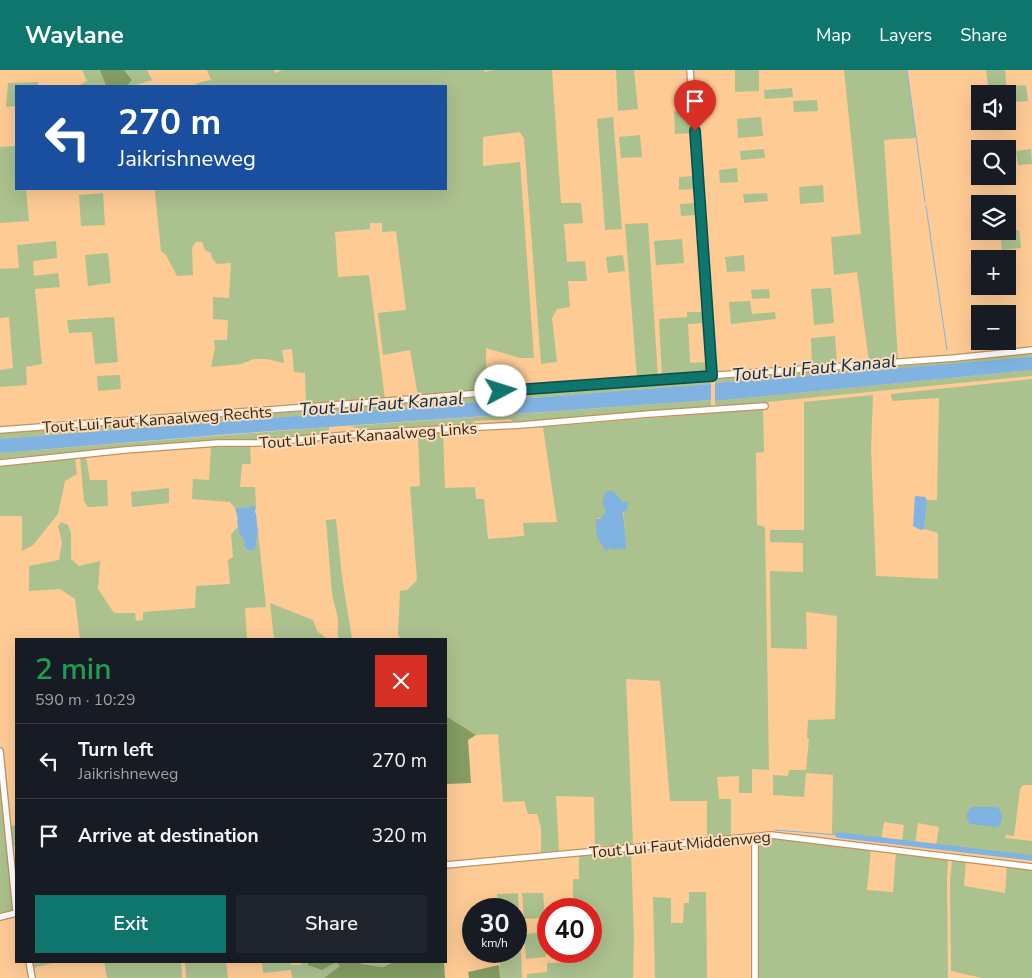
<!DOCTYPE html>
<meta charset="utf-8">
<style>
body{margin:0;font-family:"Nunito Sans",sans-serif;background:#20242c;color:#f1f3f6;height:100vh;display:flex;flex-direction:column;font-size:19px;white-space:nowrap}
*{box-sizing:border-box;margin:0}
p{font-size:16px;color:#9ea1a6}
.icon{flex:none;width:28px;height:28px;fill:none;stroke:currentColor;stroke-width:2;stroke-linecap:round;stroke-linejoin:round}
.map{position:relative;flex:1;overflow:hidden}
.panel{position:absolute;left:15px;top:568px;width:432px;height:325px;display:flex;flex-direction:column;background:#171b24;border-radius:0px;box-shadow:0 5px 20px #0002}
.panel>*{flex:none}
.top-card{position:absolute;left:15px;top:15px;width:432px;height:105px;border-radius:0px;box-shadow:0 5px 20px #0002;background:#1a4fa0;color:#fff;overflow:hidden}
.fabs{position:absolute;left:971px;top:15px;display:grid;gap:10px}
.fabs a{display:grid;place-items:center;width:45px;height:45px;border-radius:0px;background:#171b24;box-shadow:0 5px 20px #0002;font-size:25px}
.speed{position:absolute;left:462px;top:828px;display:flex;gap:10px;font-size:25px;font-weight:700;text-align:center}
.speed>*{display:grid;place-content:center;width:65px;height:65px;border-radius:50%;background:#171b24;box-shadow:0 5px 20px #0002;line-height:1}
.speed small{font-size:12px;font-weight:400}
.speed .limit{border:8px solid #d22;background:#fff;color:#111}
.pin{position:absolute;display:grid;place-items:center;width:42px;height:42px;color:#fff;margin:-51px -21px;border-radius:50% 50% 50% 0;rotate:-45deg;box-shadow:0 0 5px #0007}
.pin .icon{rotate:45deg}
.me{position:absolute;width:55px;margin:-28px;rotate:85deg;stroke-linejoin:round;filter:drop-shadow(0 0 4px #0008)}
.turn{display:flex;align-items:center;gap:18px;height:105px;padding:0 20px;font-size:22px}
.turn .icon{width:65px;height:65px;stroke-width:2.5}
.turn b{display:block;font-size:35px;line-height:42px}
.round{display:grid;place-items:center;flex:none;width:52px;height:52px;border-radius:0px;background:#20242c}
.summary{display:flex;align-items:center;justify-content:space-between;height:85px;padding:0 20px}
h1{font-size:30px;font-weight:600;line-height:38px;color:#1e9e55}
.button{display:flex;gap:10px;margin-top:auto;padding:10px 20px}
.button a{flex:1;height:58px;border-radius:0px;background:#0f766e;color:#fff;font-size:20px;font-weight:600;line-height:58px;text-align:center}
.button a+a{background:#20242c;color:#f1f3f6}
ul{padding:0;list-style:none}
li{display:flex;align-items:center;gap:15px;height:75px;padding:0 20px;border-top:1px solid #363941}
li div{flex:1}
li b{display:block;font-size:19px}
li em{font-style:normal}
header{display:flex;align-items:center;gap:30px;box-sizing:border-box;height:70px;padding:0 25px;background:#0f766e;color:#fff}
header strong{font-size:24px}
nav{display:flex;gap:28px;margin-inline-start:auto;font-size:18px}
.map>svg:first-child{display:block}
.green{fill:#abc18e;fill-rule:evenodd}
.forest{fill:#849d62}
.water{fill:#81b3e2}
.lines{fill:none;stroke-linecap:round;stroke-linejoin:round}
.stream{stroke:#81b3e2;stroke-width:1}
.canal{stroke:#81b3e2;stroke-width:5.5}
.minor-casing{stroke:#c2915e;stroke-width:8}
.minor{stroke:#fff;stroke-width:5.5}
.route-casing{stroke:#0a4d48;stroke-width:12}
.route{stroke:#0f766e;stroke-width:9}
.labels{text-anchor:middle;stroke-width:4;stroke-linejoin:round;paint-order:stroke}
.street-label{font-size:16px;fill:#3b2712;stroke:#fbdcbd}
.water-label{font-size:18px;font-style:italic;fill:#062d4c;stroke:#fbdcbd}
</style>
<header>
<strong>Waylane</strong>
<nav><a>Map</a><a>Layers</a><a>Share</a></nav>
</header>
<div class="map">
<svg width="1032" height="908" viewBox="0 0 1032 908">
<rect width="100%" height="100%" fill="#fecb95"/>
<path class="green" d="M 82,0 L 100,0 L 106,16 L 78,16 L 87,11 Z
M 124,0 L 147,0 L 152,10 L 133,16 L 127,16 L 132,10 Z
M 207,0 L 274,0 L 276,3 L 282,0 L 484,0 L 485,2 L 494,0 L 552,0 L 561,133 L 581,133 L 583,153 L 564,154 L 567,192 L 585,191 L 587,211 L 568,211 L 570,237 L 557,239 L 552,248 L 557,292 L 541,294 L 524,69 L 520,62 L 483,67 L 483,96 L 520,92 L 534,288 L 520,288 L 486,278 L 486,320 L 418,326 L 410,280 L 383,285 L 378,243 L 406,240 L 396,161 L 382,162 L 382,153 L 370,153 L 370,159 L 335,162 L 338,207 L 369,205 L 385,329 L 306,336 L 305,303 L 294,302 L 292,279 L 282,280 L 284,293 L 267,289 L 254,289 L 241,294 L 211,297 L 215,278 L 214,270 L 227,270 L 228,250 L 213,249 L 213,227 L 229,228 L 231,193 L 217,194 L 212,188 L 211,183 L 205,180 L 202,172 L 196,172 L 192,178 L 193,205 L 177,206 L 166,185 L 161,181 L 155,122 L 156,119 L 446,119 L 446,16 L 195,16 L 197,13 L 211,10 Z
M 616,0 L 634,0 L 638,39 L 618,41 Z
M 735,0 L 759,0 L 759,21 L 735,22 Z
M 844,0 L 907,0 L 916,68 L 884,70 L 898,289 L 869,292 L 857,202 L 834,205 L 831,167 L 861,164 Z
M 986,0 L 1005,0 L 1007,23 L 989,24 Z
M 38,12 L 38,16 L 16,16 L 16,36 L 6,37 L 8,13 Z
M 1026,15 L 1028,31 L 1012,32 L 1011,16 Z
M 792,18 L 793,27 L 765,29 L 764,20 Z
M 817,30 L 818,41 L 794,42 L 793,31 Z
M 691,40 L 692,63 L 675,64 L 674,41 Z
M 613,47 L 622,159 L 605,160 L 597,49 Z
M 761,47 L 763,66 L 738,68 L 737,49 Z
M 640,65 L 642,87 L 621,88 L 619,67 Z
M 16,76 L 16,119 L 26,119 L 29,151 L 0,153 L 0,77 Z
M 764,79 L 765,88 L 741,90 L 740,81 Z
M 1031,79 L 1032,94 L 1018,95 L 1016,81 Z
M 737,98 L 738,112 L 720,113 L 719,100 Z
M 694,106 L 695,119 L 679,120 L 679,107 Z
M 823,115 L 824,132 L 800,134 L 799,117 Z
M 103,123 L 105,155 L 81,156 L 79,125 Z
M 767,123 L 768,131 L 744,133 L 743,124 Z
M 697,133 L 697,145 L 681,146 L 680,134 Z
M 648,153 L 658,308 L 637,309 L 625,154 Z
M 1019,160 L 1021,178 L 1002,180 L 1000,163 Z
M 682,169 L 684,193 L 656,195 L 654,171 Z
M 56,171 L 57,188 L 33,191 L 34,206 L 58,203 L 60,217 L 35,219 L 42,294 L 26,297 L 27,315 L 0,317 L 0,300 L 13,298 L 9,247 L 0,248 L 0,199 L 19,198 L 17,175 Z
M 108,183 L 111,213 L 88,216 L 85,185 Z
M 623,185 L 625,201 L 608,203 L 606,187 Z
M 744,185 L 745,201 L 727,202 L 725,187 Z
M 831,218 L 834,253 L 814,255 L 811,219 Z
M 769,219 L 770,228 L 752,229 L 751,220 Z
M 750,231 L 752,244 L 775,242 L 776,249 L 731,254 L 729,232 Z
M 687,242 L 705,242 L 706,253 L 688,254 L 690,293 L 708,292 L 709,304 L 662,307 L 659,249 L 687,247 Z
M 114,247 L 118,292 L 95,294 L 92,262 L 69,263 L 67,250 Z
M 835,266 L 837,293 L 812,295 L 811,268 Z
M 1032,282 L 1032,287 L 1023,289 L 715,313 L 715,309 L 976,289 Z
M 1032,300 L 1032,306 L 716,337 L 715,331 Z
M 120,305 L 121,319 L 98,321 L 97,306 Z
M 710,309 L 711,314 L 0,369 L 0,363 Z
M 1032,309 L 1032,715 L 1023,715 L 1020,719 L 1014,766 L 1006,765 L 1005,768 L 1032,771 L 1032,788 L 936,776 L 939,757 L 918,753 L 915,774 L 902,772 L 904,755 L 884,752 L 881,770 L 832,764 L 833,705 L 806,703 L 804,727 L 773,725 L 773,705 L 788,706 L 789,700 L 806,700 L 809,669 L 807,668 L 808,650 L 835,649 L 837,546 L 806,542 L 807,579 L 771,578 L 770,501 L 803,502 L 803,473 L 770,472 L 770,460 L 804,460 L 804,332 L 873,325 L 871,379 L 876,506 L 938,509 L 938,463 L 924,459 L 927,430 L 937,430 L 939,328 L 892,331 L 891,324 Z
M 711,330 L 711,337 L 513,352 L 510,349 L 475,351 L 471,354 L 365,361 L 351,356 Z
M 763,339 L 764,382 L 756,383 L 757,455 L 765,457 L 769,700 L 752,699 L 752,723 L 739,723 L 739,706 L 717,707 L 719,729 L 731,729 L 731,767 L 707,768 L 707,731 L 670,731 L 660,611 L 626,609 L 633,775 L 595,777 L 594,727 L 556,726 L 559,781 L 541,782 L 541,757 L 537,744 L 528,744 L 524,731 L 503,732 L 498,664 L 476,665 L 446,646 L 446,569 L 400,569 L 398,564 L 400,521 L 407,520 L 417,510 L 410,417 L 420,416 L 418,364 L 443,362 L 445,418 L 475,417 L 476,429 L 484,429 L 488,469 L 524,466 L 523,453 L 557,452 L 543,357 ZM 618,427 L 623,432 L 626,478 L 609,478 L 597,449 L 603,447 L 605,443 L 605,437 Z
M 329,357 L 329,365 L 126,377 L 0,389 L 0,383 Z
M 250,375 L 251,394 L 242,394 L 240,417 L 255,417 L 256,437 L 253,435 L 250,437 L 235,438 L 230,432 L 192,429 L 193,409 L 209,410 L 211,377 Z
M 80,387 L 86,387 L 90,410 L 107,410 L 108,436 L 88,437 L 84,431 Z
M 75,388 L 77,404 L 65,411 L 58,444 L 33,475 L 22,481 L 22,446 L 0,446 L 0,395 Z
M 169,418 L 169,433 L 132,437 L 131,422 Z
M 336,449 L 342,507 L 352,569 L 338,569 L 338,549 L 332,524 L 326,450 Z
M 61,452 L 68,455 L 71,463 L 71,489 L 79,496 L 100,491 L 98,519 L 114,543 L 135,543 L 136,551 L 143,550 L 143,542 L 195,538 L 196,516 L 230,514 L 228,490 L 233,487 L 231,464 L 238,457 L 239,463 L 245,472 L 243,474 L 247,480 L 251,481 L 255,480 L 258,462 L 266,537 L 245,538 L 247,569 L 80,569 L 75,529 L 60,519 L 29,521 L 29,496 L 59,490 L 62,472 L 58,456 Z
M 270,533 L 313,550 L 317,561 L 327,569 L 274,569 Z
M 0,709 L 14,841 L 0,843 Z
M 16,755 L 16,776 L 11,777 L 9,756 Z
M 773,767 L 871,779 L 867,820 L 893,822 L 896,782 L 948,789 L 947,809 L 948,908 L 756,908 L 756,769 Z
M 631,780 L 634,869 L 633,908 L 527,908 L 527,904 L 547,902 L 547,893 L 572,892 L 572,881 L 591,881 L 591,839 L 573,839 L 573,809 L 579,809 L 579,785 Z
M 952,790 L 966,791 L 964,816 L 1005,823 L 1007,796 L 1032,800 L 1032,908 L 982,908 L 951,901 L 950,811 Z
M 689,822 L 706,822 L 707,908 L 655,908 L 653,827 L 671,828 L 671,853 L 683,853 L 684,833 L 689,833 Z
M 518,823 L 519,848 L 516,849 L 516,839 L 498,839 L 497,824 Z
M 522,823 L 543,823 L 545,848 L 524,849 Z
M 544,862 L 546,887 L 526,889 L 524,864 Z
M 516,877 L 521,877 L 522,908 L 500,908 L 500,881 L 516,881 Z
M 31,891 L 62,891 L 32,898 Z
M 104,891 L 181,891 L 182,908 L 107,908 Z
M 185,891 L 226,891 L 228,908 L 186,908 Z
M 274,891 L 290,891 L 291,895 L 301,895 L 302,891 L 308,891 L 308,895 L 336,892 L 340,896 L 324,908 L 292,908 L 291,900 L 263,903 L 262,893 Z
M 359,891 L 396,891 L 383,897 L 361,894 Z"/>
<path class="forest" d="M 100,0 L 124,0 L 132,10 L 127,16 L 106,16 Z
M 446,646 L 476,665 L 468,670 L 471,713 L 446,714 Z
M 308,891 L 359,891 L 361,894 L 383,897 L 396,891 L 444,891 L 445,908 L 324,908 L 340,896 L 336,892 L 322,900 L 308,895 Z
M 499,895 L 500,908 L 469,908 L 468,902 Z"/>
<path class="water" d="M 1032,287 L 1032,300 L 715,331 L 715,313 Z
M 711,314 L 711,330 L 231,364 L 0,383 L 0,369 Z
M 607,421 L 613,421 L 623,432 L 628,431 L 627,440 L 623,442 C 624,454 626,465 626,478 L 625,480 L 618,478 L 616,480 L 609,478 L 607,481 L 605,480 L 597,467 L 596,449 L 600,449 L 605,443 L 605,437 L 602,434 L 604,425 Z
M 915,426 L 925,427 L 927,430 L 924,459 L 921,460 L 913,456 Z
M 253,435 L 256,437 L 255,442 L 256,444 L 258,462 L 255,480 L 251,481 L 247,480 L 243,474 L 245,472 L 239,463 L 237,451 L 238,449 L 235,438 L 250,437 Z
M 972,737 L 997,737 C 1003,742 1003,749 999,756 L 995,757 L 970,754 C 965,748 966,741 972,737 Z"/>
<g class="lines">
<path class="stream" d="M 907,0 L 925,132
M 926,136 L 947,280
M 775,760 L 838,765"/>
<path class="canal" d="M 838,765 L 1032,788"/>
<defs>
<path id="minor" d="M 690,0 L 712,306
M 0,360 L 387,331 L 539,318 L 955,288 L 1032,280
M 0,393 L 125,380 L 218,373 L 257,373 L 369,363 L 521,355 L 649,344 L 765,336
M 0,681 L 16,840
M 755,767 L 755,908
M 446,795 L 771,765 L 1032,797
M 0,847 L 16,843
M 29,891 L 32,908"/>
</defs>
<use href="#minor" class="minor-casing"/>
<use href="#minor" class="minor"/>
</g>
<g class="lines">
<defs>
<path id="route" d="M 501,321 L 712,306 L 695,61"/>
</defs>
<use href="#route" class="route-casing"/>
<use href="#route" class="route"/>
</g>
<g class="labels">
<g class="street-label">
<text transform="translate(157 349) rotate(-4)" y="6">Tout Lui Faut Kanaalweg Rechts</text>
<text transform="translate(368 365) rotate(-4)" y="6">Tout Lui Faut Kanaalweg Links</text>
<text transform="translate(680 774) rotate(-5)" y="6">Tout Lui Faut Middenweg</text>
</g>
<g class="water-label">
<text transform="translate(814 298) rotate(-5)" y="6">Tout Lui Faut Kanaal</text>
<text transform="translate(381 334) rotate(-4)" y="6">Tout Lui Faut Kanaal</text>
</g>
</g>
</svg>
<div class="fabs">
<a><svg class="icon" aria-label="sound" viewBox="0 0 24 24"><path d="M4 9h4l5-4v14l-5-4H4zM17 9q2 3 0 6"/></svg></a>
<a><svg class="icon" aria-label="search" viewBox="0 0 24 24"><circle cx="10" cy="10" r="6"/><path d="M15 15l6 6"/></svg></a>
<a><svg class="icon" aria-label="layers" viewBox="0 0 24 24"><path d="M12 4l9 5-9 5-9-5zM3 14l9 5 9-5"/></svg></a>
<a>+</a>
<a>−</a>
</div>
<div class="speed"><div>30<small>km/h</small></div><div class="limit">40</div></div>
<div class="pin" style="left:695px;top:61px;background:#d93025"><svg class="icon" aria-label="arrive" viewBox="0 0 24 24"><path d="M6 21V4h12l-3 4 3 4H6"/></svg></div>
<svg class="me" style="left:501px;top:321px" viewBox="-20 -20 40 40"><circle r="19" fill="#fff"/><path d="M0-13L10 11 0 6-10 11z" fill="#0f766e"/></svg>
<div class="top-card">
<div class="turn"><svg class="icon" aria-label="left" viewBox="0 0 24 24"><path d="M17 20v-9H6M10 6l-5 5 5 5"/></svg><div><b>270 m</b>Jaikrishneweg</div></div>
</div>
<section class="panel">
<div class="summary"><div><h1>2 min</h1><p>590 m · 10:29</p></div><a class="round" style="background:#d93025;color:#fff"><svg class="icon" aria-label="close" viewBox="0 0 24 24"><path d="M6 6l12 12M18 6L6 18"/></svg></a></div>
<ul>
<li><svg class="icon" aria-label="left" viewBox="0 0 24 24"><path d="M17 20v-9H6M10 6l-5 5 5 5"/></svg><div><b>Turn left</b><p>Jaikrishneweg</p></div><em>270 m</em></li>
<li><svg class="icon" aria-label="arrive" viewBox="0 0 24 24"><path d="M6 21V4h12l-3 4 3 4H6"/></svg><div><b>Arrive at destination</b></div><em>320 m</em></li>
</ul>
<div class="button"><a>Exit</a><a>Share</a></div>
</section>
</div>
